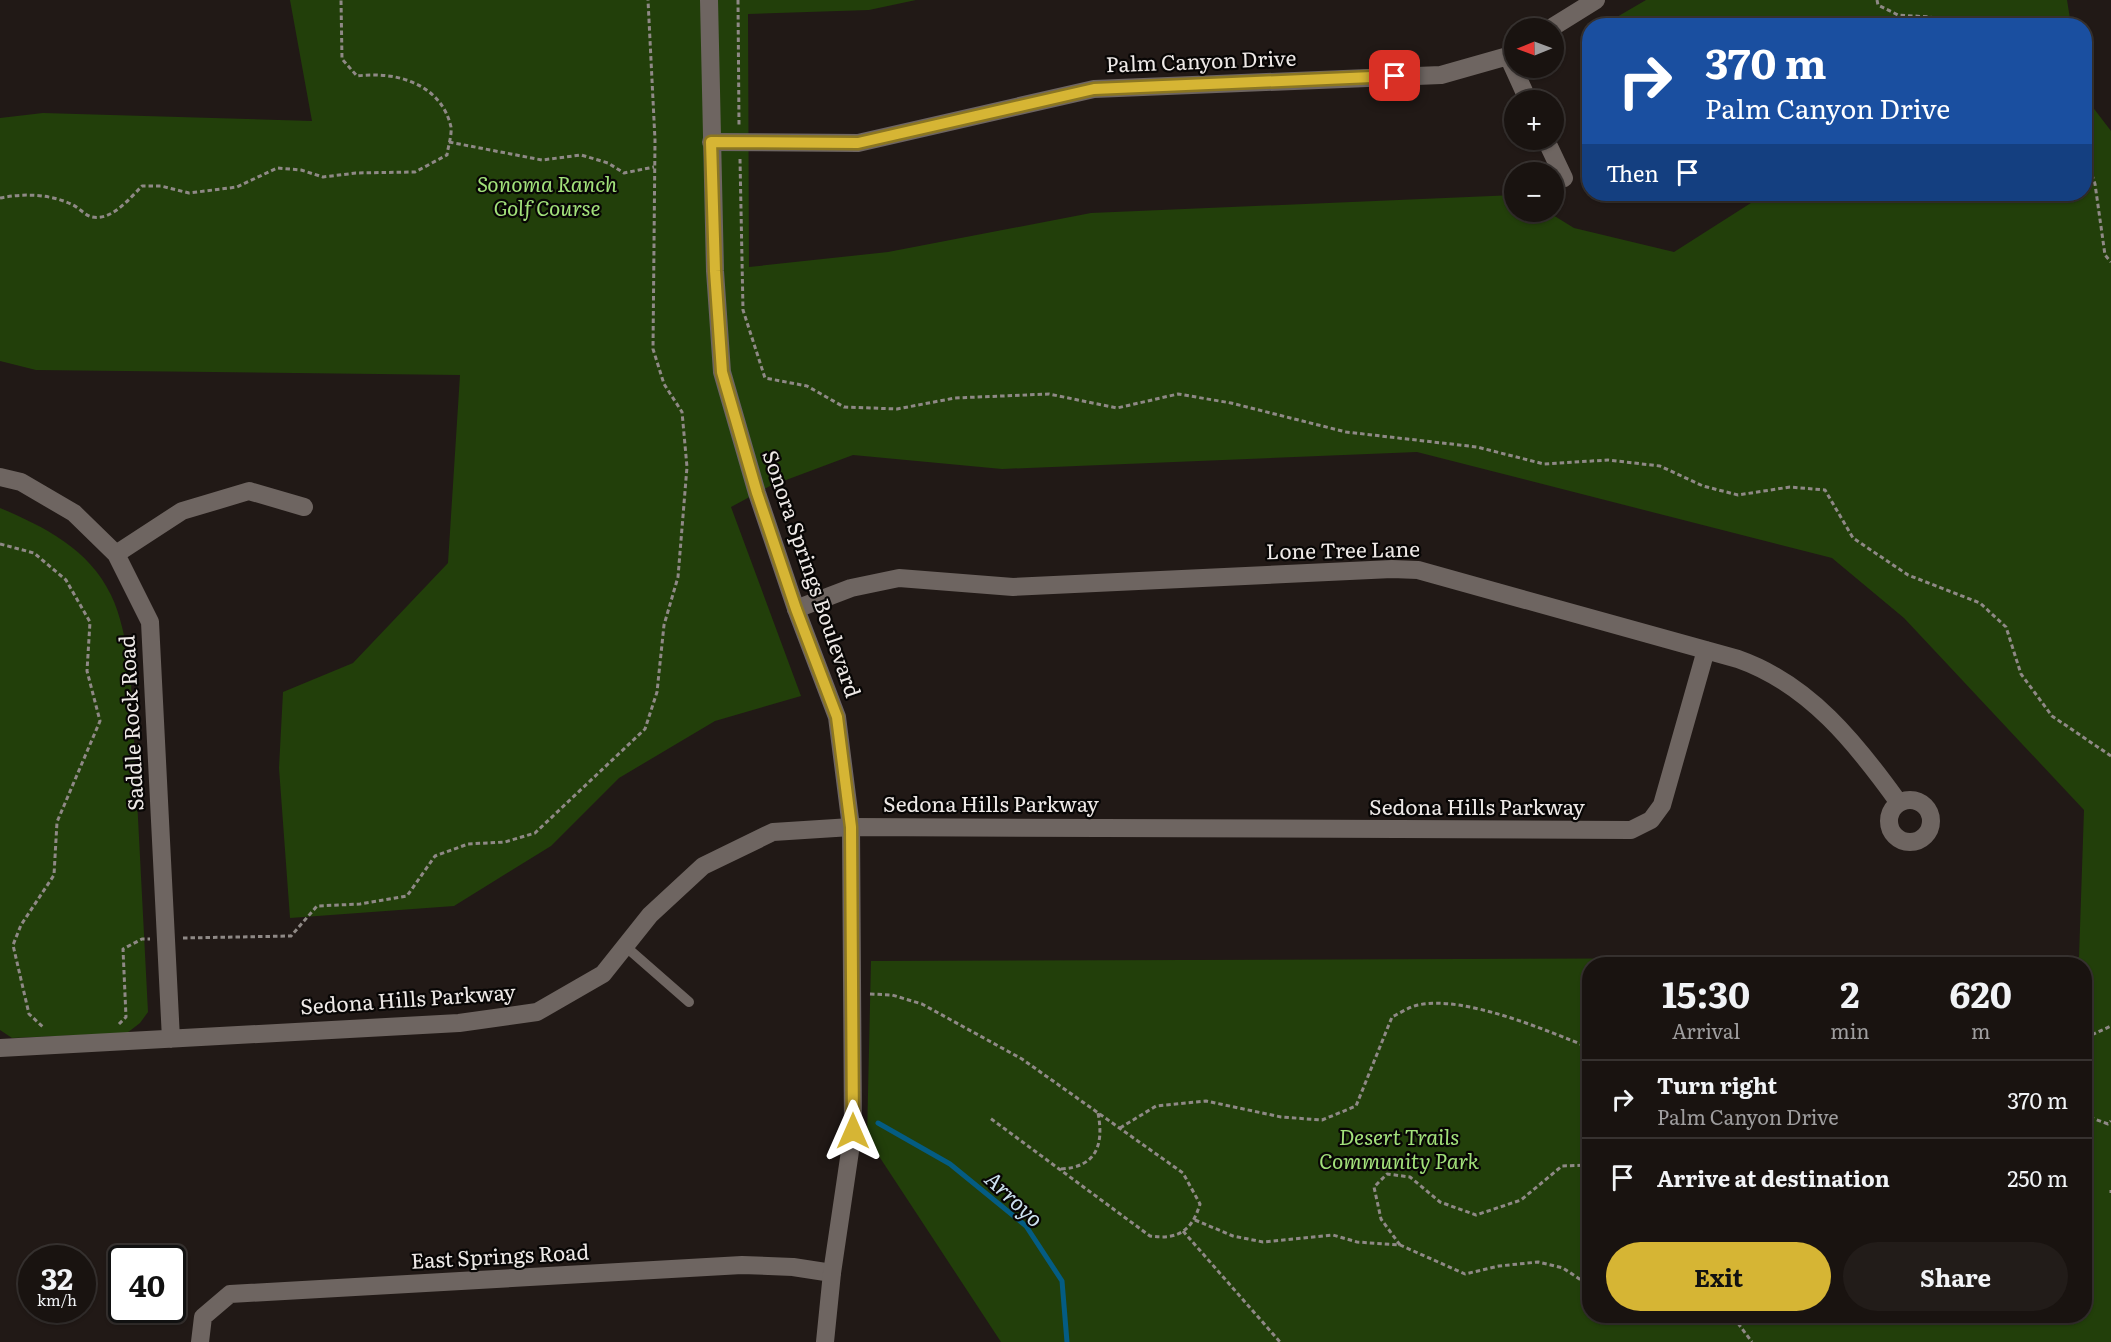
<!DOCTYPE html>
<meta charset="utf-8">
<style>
body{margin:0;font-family:Literata,serif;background:#221c19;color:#f1f3f6;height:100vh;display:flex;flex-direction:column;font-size:22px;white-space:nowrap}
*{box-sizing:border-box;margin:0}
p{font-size:20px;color:#9f9e9f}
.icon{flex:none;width:33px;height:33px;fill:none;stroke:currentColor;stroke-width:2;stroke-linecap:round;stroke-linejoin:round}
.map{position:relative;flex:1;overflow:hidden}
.sheet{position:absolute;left:1582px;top:957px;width:510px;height:366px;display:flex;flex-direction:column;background:#191310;border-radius:24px;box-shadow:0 2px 4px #0004,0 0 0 2px #373230}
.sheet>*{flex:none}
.hud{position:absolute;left:1582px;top:18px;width:510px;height:183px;border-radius:24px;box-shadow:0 2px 4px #0004,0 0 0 2px #373230;background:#1a4fa0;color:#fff;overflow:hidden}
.needle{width:39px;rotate:269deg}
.controls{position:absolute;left:1504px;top:18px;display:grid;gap:12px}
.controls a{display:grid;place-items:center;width:60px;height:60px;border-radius:50%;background:#191310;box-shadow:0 2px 4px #0004,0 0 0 2px #373230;font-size:30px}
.speed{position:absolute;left:18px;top:1245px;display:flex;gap:12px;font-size:30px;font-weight:700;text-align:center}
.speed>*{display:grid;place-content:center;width:78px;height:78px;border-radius:50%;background:#191310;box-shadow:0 2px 4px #0004,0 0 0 2px #373230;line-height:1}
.speed small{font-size:15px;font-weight:400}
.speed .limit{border:3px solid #111;border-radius:9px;background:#fff;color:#111}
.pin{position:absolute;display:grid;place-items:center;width:51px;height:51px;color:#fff;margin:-26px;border-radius:12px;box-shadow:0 3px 9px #0006}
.me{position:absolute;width:66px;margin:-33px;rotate:0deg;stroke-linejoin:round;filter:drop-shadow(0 0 4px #0008)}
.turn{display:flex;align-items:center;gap:21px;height:126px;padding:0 24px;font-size:27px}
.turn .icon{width:78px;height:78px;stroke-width:2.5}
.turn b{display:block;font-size:42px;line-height:51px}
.then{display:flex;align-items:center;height:57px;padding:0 24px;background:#0003;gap:12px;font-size:22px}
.eta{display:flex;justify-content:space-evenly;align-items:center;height:102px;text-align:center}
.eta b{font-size:36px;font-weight:700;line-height:42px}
.primary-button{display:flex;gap:12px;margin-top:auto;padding:12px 24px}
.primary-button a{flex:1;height:69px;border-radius:36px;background:#d6b534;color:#111;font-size:24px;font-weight:700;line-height:69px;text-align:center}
.primary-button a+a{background:#221c19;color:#f1f3f6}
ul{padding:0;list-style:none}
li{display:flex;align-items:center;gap:18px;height:78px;padding:0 24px;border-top:2px solid #373230}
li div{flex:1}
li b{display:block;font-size:22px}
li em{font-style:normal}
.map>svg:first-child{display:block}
.green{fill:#223f0a;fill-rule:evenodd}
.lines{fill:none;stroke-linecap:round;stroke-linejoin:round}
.stream{stroke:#045c83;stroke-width:5}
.path{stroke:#8f8986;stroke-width:3;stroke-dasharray:4.5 3;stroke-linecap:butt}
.lane{stroke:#6e6561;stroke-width:10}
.street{stroke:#6e6561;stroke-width:18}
.secondary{stroke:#6e6561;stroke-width:18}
.route-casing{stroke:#8b7622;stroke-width:15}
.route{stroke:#d6b534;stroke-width:10}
.labels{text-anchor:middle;stroke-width:4.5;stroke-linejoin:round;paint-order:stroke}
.street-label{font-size:21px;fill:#eee9e7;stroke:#080605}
.park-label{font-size:21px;font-style:italic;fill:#a2e17a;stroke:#080605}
.water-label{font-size:22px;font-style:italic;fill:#cde2f0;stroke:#080605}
</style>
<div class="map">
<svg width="2111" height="1342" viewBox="0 0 2111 1342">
<rect width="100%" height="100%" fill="#211916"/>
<path class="green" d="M 290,0 L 916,0 L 869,10 L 748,14 L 749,267 L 888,252 L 1091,213 L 1515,195 L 1515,212 L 1548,212 L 1574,228 L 1674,252 L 1765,194 L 2085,194 L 2085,97 L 2111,131 L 2111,1342 L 1001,1342 L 867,1138 L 871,961 L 2079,957 L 2084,810 L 1904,618 L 1832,558 L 1417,452 L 1002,469 L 853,455 L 770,486 L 731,507 L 801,696 L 715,721 L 619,778 L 551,846 L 454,906 L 290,918 L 279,768 L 283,692 L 353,663 L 448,563 L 460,375 L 36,370 L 0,361 L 0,118 L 43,113 L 312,121 ZM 1590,964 L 2085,964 L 2085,1316 L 1590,1316 Z
M 1646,0 L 2067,0 L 2071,25 L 1612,25 L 1610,21 Z
M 0,508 C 45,527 89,549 111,595 C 121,615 125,641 130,663 L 148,1012 L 140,1023 L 127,1033 L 12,1038 L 0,1030 Z"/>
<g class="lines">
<path class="stream" d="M 878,1123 L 950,1164 L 1026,1226 L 1062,1281 L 1067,1342"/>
<path class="path" d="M 738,0 L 739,125
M 1877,0 L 1878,5 L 1898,15 L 1930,17 L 1966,26
M 449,142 L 542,160 L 581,155 L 608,163 L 624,173 L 654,167
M 2085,153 L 2095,184 L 2105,255 L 2111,262
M 740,159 L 743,310 L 765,378 L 807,386 L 844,407 L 897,409 L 955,398 L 1049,394 L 1117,408 L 1178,394 L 1231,403 L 1346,432 L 1477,447 L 1544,464 L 1608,460 L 1660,466 L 1703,486 L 1738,495 L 1790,487 L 1825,490 L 1853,538 L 1908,575 L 1980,603 L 2006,627 L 2021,674 L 2052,716 L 2111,756
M 0,198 C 24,193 51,194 73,205 C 79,208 86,216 92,217 C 112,221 130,198 142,186 L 161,186 L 189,193 L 237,187 L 277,168 L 301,170 L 323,177 L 356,173 L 415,172 L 447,155 C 448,147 452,135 451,127 C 441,83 395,71 357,76 L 342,59 L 341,0
M 0,544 L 34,553 L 66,580 L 90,622 L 87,671 L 100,721 L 57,822 L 54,875 L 21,925 L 13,945 L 29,1014 L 43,1027
M 183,938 L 291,936 L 317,906 L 360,904 L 407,896 L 435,856 L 468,844 L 505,842 L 535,833 L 645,729 L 657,692 L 664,625 L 678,577 L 687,467 L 682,412 L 664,384 L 653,349 L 655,140 L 648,0
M 870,994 L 892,995 L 922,1004 L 1022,1059 L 1183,1173 L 1200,1204 C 1192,1231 1178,1240 1150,1236 L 990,1118
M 119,1024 L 126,1017 L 123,949 L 142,939 L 150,939
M 2085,1038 L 2111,1026
M 2085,1111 L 2092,1118 L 2108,1124 L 2111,1121
M 1120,1128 L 1156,1106 L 1206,1101 L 1281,1117 L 1322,1120 L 1356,1106 L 1392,1017 C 1400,1013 1409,1007 1418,1005 C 1464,995 1546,1030 1590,1048
M 1061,1169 C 1097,1167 1104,1144 1098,1113
M 2111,1190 L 2111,1193
M 1195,1220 L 1233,1236 L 1263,1242 L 1333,1235 L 1357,1242 L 1400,1245 L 1465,1274 L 1499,1266 L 1538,1262 L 1563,1268 L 1590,1286
M 1183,1231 L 1280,1342
M 1400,1245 L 1381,1219 L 1374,1187 L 1387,1174 L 1410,1177 L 1440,1202 L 1476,1215 L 1521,1200 L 1562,1166 L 1590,1165
M 1737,1316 L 1737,1322 L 1752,1342"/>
<path class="lane" d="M 625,946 L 689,1002"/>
<path class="street" d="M 1551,28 L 1596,0
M 1508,56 L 1528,100
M 1546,140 L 1564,178
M 711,142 L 858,143 L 1094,89 L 1441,75 L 1508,56 L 1515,51
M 0,477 L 21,482 L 74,513 L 116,554 L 150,622 L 171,1039
M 116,554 L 182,511 L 249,491 L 304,507
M 796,609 L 851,588 L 899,578 L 1013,587 L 1392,569 L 1418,570 L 1738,659 C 1809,684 1856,743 1899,803
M1889 821a21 21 0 1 1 42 0a21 21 0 1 1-42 0Z
M 0,1048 L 459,1023 L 537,1012 L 603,974 L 650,915 L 703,866 L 773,832 L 851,827 L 1631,830 L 1651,820 L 1662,805 L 1706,650
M 200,1342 L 203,1317 L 230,1294 L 742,1265 L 793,1267 L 832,1273"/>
<path class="secondary" d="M 709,0 L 715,271 L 722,372 L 757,493 L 796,609 L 837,717 L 851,827 L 853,1131 L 832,1273 L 825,1342"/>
</g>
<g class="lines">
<defs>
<path id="route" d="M 853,1131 L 851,827 L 837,717 L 796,609 L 757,493 L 722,372 L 715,271 L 711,142 L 858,143 L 1094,89 L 1395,76"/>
</defs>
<use href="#route" class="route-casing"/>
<use href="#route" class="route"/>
</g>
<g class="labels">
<g class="street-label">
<text transform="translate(1201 62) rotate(-2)" y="7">Palm Canyon Drive</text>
<text transform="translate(1343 551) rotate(-1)" y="7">Lone Tree Lane</text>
<text transform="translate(811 574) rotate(71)" y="7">Sonora Springs Boulevard</text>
<text transform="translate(132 723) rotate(-93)" y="7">Saddle Rock Road</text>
<text x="991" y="812">Sedona Hills Parkway</text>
<text x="1477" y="815">Sedona Hills Parkway</text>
<text transform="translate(408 1000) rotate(-4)" y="7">Sedona Hills Parkway</text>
<text transform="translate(500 1257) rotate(-3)" y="7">East Springs Road</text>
</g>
<g class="park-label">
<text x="547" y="192">Sonoma Ranch<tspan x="547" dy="24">Golf Course</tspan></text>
<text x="1399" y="1145">Desert Trails<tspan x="1399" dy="24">Community Park</tspan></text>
</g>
<g class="water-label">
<text transform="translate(1014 1199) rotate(43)" y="8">Arroyo</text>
</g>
</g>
</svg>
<div class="controls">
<a><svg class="needle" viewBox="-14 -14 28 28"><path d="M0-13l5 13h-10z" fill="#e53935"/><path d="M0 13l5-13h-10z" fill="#9f9e9f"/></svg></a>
<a>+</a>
<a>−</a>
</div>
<div class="speed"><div>32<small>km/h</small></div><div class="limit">40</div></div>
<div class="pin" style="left:1395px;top:76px;background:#d93025"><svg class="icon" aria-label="arrive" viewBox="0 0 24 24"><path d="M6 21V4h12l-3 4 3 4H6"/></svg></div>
<svg class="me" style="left:853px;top:1131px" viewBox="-20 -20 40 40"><path d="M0-17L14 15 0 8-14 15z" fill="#d6b534" stroke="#fff" stroke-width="4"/></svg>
<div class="hud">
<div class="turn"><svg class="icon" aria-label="right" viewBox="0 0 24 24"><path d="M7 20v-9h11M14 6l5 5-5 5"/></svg><div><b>370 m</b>Palm Canyon Drive</div></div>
<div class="then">Then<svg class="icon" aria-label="arrive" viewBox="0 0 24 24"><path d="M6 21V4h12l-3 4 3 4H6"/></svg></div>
</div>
<section class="sheet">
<div class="eta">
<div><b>15:30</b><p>Arrival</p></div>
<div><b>2</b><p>min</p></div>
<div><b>620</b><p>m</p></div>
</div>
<ul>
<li><svg class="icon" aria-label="right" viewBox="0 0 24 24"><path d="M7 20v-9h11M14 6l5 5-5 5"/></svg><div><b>Turn right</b><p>Palm Canyon Drive</p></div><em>370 m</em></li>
<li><svg class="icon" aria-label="arrive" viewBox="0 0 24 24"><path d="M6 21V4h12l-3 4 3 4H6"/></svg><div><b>Arrive at destination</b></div><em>250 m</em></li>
</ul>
<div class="primary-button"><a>Exit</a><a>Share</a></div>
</section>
</div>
